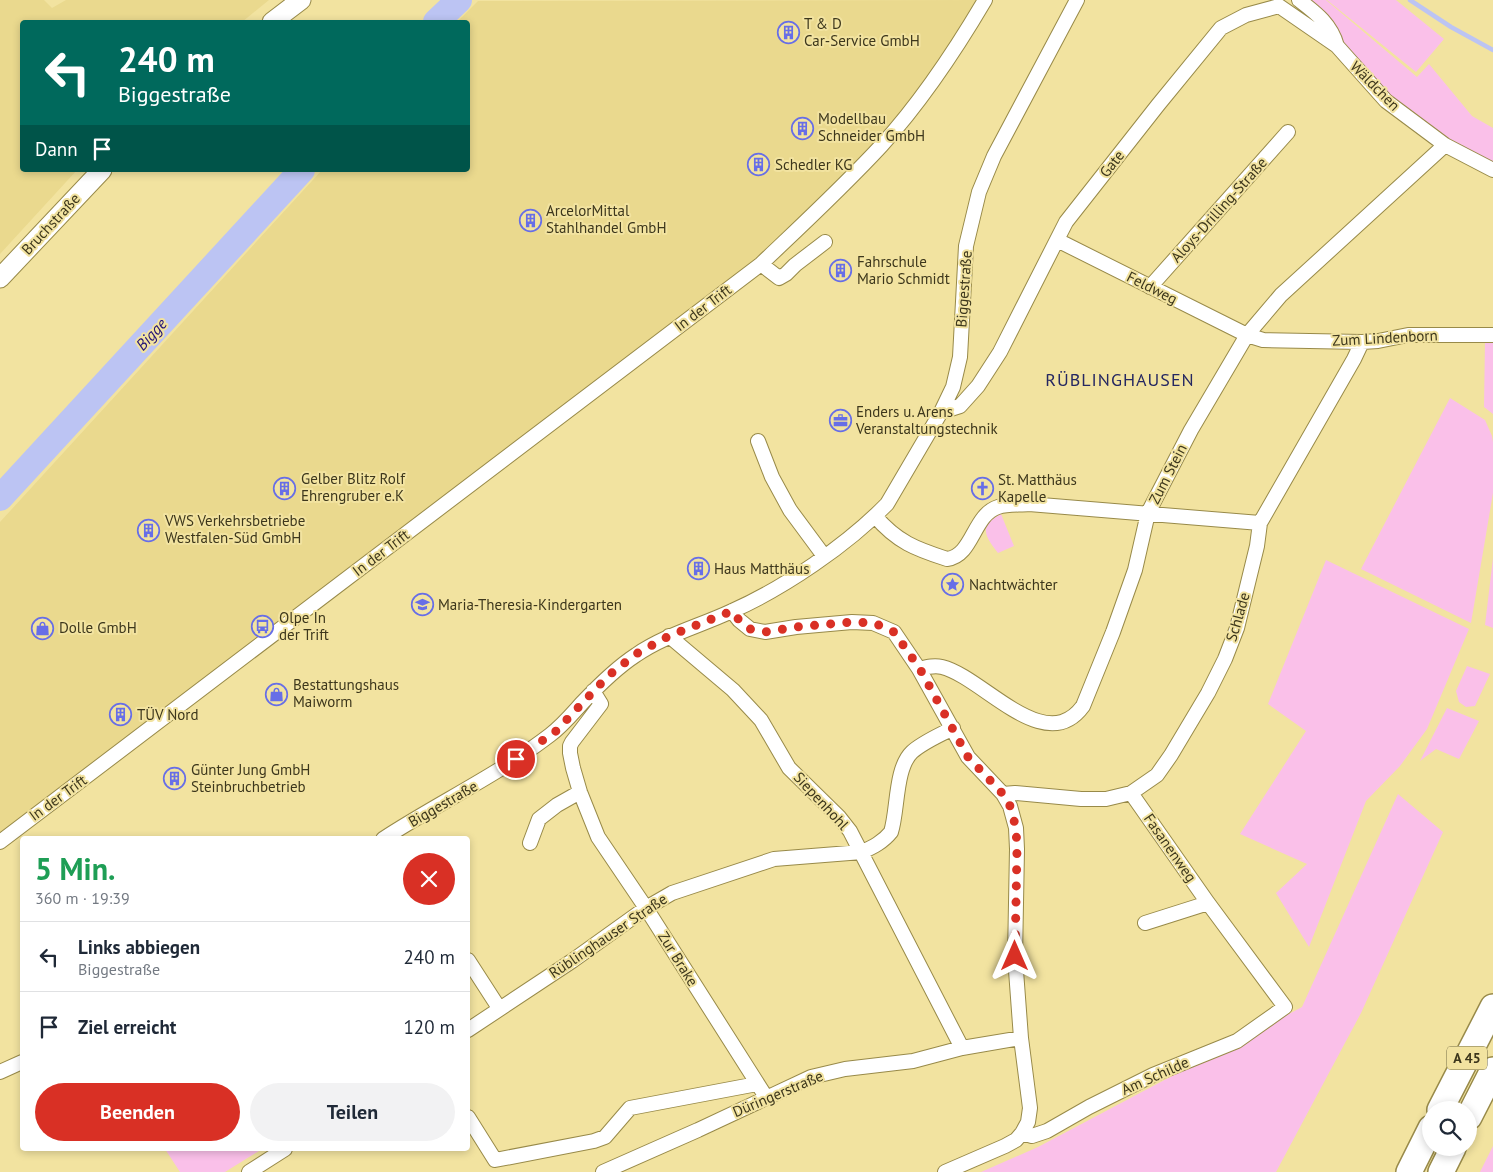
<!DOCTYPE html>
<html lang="de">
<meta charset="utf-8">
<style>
body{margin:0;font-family:"PT Sans",sans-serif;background:#f2f2f3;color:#1f2937;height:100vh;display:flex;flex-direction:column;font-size:19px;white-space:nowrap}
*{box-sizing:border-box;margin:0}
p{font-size:16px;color:#747a83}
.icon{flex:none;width:28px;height:28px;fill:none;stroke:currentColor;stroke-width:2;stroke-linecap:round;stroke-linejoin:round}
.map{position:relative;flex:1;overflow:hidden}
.drawer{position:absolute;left:20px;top:836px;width:450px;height:315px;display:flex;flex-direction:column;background:#fff;border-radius:5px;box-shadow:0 2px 8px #0003}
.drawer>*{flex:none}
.hud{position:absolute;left:20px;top:20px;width:450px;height:152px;border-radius:5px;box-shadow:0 2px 8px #0003;background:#00695c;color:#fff;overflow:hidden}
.buttons{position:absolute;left:1422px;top:1101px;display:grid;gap:10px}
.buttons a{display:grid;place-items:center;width:55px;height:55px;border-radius:50%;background:#fff;box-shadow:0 2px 8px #0003;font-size:25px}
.pin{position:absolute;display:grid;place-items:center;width:42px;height:42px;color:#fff;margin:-21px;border:2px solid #fff;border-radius:50%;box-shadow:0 1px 5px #0007}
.me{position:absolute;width:55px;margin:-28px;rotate:0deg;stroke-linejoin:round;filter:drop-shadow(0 0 4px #0008)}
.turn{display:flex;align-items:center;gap:18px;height:105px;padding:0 15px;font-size:22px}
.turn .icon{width:65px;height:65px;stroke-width:2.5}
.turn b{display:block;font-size:35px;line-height:42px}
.then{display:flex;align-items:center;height:48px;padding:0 15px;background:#0003;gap:10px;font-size:19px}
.round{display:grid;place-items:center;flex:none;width:52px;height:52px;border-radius:26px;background:#f2f2f3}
.overview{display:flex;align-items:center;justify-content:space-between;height:85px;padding:0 15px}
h1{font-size:30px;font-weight:700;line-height:38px;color:#1e9e55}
.cta{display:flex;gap:10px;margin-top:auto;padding:10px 15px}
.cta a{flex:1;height:58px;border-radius:30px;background:#d93025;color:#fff;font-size:20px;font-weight:700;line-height:58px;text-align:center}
.cta a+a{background:#f2f2f3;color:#1f2937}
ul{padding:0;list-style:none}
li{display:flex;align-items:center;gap:15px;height:70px;padding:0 15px;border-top:1px solid #e0e1e3}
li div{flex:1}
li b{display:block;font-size:19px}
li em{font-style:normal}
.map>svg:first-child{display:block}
.built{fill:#ead98e}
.green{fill:#fac0e9}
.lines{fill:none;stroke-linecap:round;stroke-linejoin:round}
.stream{stroke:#bcc4f3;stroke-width:4.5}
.river{stroke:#bcc4f3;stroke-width:26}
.street-casing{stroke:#988a49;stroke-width:16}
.secondary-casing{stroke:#988a49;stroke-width:21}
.highway-casing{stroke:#988a49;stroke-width:28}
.street{stroke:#fff;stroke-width:14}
.secondary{stroke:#fff;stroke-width:19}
.highway{stroke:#fff;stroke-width:25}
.route{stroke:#d93025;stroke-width:9;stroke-dasharray:0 16.2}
.labels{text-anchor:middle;stroke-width:4;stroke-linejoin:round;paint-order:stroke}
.shield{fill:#f2e3a0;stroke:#736b44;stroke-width:1}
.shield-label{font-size:14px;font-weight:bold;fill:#3d371c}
.poi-label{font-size:15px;fill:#3d371c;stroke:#f2e3a0;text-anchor:start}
.street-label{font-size:15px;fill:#3d371c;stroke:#f2e3a0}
.water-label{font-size:16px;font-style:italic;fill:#211277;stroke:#f2e3a0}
.quarter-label{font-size:18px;letter-spacing:1px;fill:#252761;stroke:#f2e3a0}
</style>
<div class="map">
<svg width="1493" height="1172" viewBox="0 0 1493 1172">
<rect width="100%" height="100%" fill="#f2e3a0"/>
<path class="built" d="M 0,0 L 44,0 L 52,8 L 66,0 L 269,0 L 242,22 L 22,22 L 22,170 L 77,170 L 0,254 Z
M 985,0 L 927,89 L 761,264 L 0,842 L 0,522 L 322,170 L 468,170 L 468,22 L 457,22 L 478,1 Z"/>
<path class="green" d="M 1297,0 L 1326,0 L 1417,77 L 1429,64 L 1472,116 L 1493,128 L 1493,166 L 1476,157 L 1387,101 L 1330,43 Z
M 1327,0 L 1396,0 L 1444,39 L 1416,72 Z
M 1485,341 L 1493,341 L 1493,414 L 1484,407 Z
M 1450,398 L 1485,420 L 1492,436 L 1493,442 L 1493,493 L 1471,623 L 1361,569 Z
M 1001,514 L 1014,546 L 998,553 C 985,536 978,526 1001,514 Z
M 1493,558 L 1493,628 L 1485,625 Z
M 1326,560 L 1469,629 L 1427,729 L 1400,766 L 1366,801 L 1309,947 L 1276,893 L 1307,864 L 1240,834 L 1306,731 L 1268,704 Z
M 1467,666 L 1490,674 L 1475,706 L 1466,707 L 1459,702 L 1456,691 Z
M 1447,708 L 1479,721 L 1459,759 L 1436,749 L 1420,761 Z
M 1398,794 L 1443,832 L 1361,1013 L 1276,1172 L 981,1172 L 1038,1147 L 1302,1007 Z
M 1493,1146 L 1493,1172 L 1480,1172 Z
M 165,1149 L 257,1149 L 259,1151 L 225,1172 L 180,1172 Z"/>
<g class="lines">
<path class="stream" d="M 1410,0 L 1451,27 L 1493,50"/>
<path class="river" d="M 436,22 L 459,0
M 0,498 L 302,170"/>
<defs>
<path id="street" d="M 1299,0 C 1316,13 1331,24 1337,46 L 1386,101 L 1445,145 L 1493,170
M 1057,240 L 1247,335 L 1263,340 L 1362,342 L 1378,341 L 1408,335 L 1493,335
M 761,264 L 779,278 L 786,274 L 795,265 L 825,242
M 1150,287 L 1288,132
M 941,412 L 960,406 L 978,386 L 1000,352 L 1066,222 L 1158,105 L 1221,28 L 1246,15 L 1279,6 L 1337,46
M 758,441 L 772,477 L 790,510 L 824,556
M 875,516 C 897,542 916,549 947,559 C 973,556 973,515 998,507 C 1007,504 1020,505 1029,504 L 1260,523
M 732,611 L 739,620 L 750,629 L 765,632 L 796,627 L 852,622 L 873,623 L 894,632 L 919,669 L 968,757 L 1003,794 L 1010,806 L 1016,828 L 1017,849 L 1015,957 L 1021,1038 L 1030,1108 L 1028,1122 L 1022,1133 L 1016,1140 L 1005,1146 L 945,1172
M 669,636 L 733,690 L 761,720 L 789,768 L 839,817 L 850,831 L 962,1048
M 919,669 C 927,667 934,665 942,667 C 983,677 1045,758 1083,706 L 1113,632 L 1135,570 L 1148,513 L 1191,430 L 1247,335 L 1281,295 L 1445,145
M 593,691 L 601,704 L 572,742 L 570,746 L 570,753 L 573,768 L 580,792 L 598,837 L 646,908 L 766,1097
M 1003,794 L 1015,793 L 1081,799 L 1106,799 L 1131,793 L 1157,775 L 1171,755 L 1208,693 L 1225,659 L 1237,628 L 1257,546 L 1260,523 L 1354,359 L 1362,342
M 383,839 C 438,803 498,775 550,735 C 562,726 572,714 582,703 C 599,685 616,668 636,655 C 665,635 700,626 732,611 C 784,588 847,545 887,504 L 941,412 L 953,387 L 960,357 L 966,246 L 979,192 L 994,156 L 1077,0
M 0,842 L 761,264 C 802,225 843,187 881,146 C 921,102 955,51 985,0
M 530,843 L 539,819 L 557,805 L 580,792
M 1145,923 L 1208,903
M 468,960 L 499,1008
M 468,1030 L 572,961 L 646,908 L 672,893 L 774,859 L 862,852 C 873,847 883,842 891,832 C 898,810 895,768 912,752 C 923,742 940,735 953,728
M 0,1072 L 22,1062
M 468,1117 L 495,1160 L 594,1141 L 605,1137 L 630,1108 L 757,1084
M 1022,1133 L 1032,1136 L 1047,1131 L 1089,1107 L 1153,1075 L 1237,1041 L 1285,1007 L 1208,903 L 1131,793
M 249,1172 L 285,1149
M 603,1172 L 698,1130 L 811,1077 L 845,1069 L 913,1061 L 962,1048 L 1021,1038"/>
<path id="secondary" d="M 272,22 L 301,0
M 0,278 L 102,170"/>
<path id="highway" d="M 1440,1110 L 1493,1007
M 1469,1117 L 1493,1070
M 1409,1172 L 1431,1128
M 1441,1172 L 1453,1148"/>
</defs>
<use href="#street" class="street-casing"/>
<use href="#secondary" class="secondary-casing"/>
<use href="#highway" class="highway-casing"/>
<use href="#street" class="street"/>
<use href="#secondary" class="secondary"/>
<use href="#highway" class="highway"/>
</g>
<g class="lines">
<path class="route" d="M 516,759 L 556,731 L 608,676 L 636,654 L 669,636 L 732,611 L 739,620 L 750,629 L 765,632 L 796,627 L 852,622 L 874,623 L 894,632 L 920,669 L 968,757 L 1003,794 L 1010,806 L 1016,828 L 1017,849 L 1015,956"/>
</g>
<defs>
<symbol id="building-ring" viewBox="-11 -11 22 22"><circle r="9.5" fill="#f2e3a0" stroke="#676ee7" stroke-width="1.5"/><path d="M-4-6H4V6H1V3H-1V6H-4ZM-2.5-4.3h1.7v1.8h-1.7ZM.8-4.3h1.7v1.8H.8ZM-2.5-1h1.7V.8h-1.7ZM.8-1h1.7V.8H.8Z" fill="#676ee7"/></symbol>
<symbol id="office-ring" viewBox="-11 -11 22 22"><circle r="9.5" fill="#f2e3a0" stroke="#676ee7" stroke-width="1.5"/><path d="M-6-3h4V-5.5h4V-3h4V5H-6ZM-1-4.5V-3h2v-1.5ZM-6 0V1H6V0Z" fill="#676ee7"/></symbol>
<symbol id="church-ring" viewBox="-11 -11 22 22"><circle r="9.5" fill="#f2e3a0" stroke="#676ee7" stroke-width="1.5"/><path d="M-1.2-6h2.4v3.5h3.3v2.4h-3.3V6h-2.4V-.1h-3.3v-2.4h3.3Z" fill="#676ee7"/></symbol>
<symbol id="sight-ring" viewBox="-11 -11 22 22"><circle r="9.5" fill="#f2e3a0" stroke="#676ee7" stroke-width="1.5"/><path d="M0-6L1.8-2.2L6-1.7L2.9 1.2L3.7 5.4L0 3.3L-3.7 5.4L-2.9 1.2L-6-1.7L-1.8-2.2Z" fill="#676ee7"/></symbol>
<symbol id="school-ring" viewBox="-11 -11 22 22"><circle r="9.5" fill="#f2e3a0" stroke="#676ee7" stroke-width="1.5"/><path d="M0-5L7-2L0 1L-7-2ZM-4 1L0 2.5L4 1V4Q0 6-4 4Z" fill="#676ee7"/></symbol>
<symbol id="bus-ring" viewBox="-11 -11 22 22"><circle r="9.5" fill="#f2e3a0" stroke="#676ee7" stroke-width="1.5"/><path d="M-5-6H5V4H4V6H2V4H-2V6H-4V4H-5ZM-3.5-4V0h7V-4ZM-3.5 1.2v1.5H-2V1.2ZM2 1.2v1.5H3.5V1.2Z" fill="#676ee7"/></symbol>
<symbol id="shop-ring" viewBox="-11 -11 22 22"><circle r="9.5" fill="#f2e3a0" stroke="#676ee7" stroke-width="1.5"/><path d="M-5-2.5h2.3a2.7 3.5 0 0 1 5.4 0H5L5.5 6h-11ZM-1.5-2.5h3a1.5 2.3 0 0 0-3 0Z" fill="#676ee7"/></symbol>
</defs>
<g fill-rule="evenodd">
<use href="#building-ring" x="776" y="20" width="25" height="25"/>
<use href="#building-ring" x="790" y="116" width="25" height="25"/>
<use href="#building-ring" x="746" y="152" width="25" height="25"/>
<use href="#building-ring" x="518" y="208" width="25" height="25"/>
<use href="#building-ring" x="828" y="258" width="25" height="25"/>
<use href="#office-ring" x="828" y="408" width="25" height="25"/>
<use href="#building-ring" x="272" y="476" width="25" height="25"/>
<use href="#church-ring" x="970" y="476" width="25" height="25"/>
<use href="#building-ring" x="136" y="518" width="25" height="25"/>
<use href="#building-ring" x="686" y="556" width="25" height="25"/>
<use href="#sight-ring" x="940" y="572" width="25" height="25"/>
<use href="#school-ring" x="410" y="592" width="25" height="25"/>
<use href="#bus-ring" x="250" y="614" width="25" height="25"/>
<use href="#shop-ring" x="30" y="616" width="25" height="25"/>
<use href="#shop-ring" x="264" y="682" width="25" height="25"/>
<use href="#building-ring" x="108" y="702" width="25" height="25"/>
<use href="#building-ring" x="162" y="766" width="25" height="25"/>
</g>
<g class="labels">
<rect class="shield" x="1447" y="1046.5" width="40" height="23" rx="4"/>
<g class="shield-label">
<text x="1467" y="1063">A 45</text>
</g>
<g class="poi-label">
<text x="804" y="29">T &amp; D<tspan x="804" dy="17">Car-Service GmbH</tspan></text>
<text x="818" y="124">Modellbau<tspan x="818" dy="17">Schneider GmbH</tspan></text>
<text x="775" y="170">Schedler KG</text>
<text x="546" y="216">ArcelorMittal<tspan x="546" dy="17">Stahlhandel GmbH</tspan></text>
<text x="857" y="267">Fahrschule<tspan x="857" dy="17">Mario Schmidt</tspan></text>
<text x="856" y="417">Enders u. Arens<tspan x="856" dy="17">Veranstaltungstechnik</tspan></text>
<text x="301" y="484">Gelber Blitz Rolf<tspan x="301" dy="17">Ehrengruber e.K</tspan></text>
<text x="998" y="485">St. Matthäus<tspan x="998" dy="17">Kapelle</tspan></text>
<text x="165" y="526">VWS Verkehrsbetriebe<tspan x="165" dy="17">Westfalen-Süd GmbH</tspan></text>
<text x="714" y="574">Haus Matthäus</text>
<text x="969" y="590">Nachtwächter</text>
<text x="438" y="610">Maria-Theresia-Kindergarten</text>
<text x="279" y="623">Olpe In<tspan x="279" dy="17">der Trift</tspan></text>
<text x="59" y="633">Dolle GmbH</text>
<text x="293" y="690">Bestattungshaus<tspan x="293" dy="17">Maiworm</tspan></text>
<text x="137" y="720">TÜV Nord</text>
<text x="191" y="775">Günter Jung GmbH<tspan x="191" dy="17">Steinbruchbetrieb</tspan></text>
</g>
<g class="street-label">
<text transform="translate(1375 86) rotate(45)" y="5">Wäldchen</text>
<text transform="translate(1112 164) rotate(-52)" y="5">Gate</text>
<text transform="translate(1219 210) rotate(-48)" y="5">Aloys-Drilling-Straße</text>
<text transform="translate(51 224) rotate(-47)" y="5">Bruchstraße</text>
<text transform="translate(1152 288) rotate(27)" y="5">Feldweg</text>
<text transform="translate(964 289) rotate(-86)" y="5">Biggestraße</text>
<text transform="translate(703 308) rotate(-37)" y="5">In der Trift</text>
<text transform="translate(1385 338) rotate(-3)" y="5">Zum Lindenborn</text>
<text transform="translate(1168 474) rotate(-63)" y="5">Zum Stein</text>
<text transform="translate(381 553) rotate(-37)" y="5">In der Trift</text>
<text transform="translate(1238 617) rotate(-74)" y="5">Schlade</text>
<text transform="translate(58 798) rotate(-36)" y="5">In der Trift</text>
<text transform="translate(821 801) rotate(47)" y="5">Siepenhohl</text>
<text transform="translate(443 804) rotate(-30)" y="5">Biggestraße</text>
<text transform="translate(1170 848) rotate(55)" y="5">Fasanenweg</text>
<text transform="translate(608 936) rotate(-34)" y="5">Rüblinghauser Straße</text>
<text transform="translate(678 959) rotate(58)" y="5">Zur Brake</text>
<text transform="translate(1155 1076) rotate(-24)" y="5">Am Schilde</text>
<text transform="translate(778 1094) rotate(-23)" y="5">Düringerstraße</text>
</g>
<g class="water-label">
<text transform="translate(151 334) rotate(-47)" y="6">Bigge</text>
</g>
<g class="quarter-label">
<text x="1120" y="386">RÜBLINGHAUSEN</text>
</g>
</g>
</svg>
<div class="buttons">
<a><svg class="icon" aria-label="search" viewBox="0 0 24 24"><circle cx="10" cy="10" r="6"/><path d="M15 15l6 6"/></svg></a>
</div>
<div class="pin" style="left:516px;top:759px;background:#d93025"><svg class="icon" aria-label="arrive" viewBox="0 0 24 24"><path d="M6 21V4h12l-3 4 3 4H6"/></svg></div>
<svg class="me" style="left:1015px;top:956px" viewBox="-20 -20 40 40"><path d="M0-17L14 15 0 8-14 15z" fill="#d93025" stroke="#fff" stroke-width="4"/></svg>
<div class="hud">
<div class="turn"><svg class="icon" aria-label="left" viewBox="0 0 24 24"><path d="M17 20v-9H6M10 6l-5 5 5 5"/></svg><div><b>240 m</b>Biggestraße</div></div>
<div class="then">Dann<svg class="icon" aria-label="arrive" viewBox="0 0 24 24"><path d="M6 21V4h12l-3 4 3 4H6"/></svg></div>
</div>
<section class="drawer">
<div class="overview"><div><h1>5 Min.</h1><p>360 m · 19:39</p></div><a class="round" style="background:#d93025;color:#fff"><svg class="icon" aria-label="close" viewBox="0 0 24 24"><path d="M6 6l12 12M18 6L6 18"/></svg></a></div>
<ul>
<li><svg class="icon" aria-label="left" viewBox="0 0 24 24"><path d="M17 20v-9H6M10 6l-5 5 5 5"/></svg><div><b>Links abbiegen</b><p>Biggestraße</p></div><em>240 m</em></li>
<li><svg class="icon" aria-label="arrive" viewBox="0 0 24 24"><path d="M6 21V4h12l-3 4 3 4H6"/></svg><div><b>Ziel erreicht</b></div><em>120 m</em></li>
</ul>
<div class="cta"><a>Beenden</a><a>Teilen</a></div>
</section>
</div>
